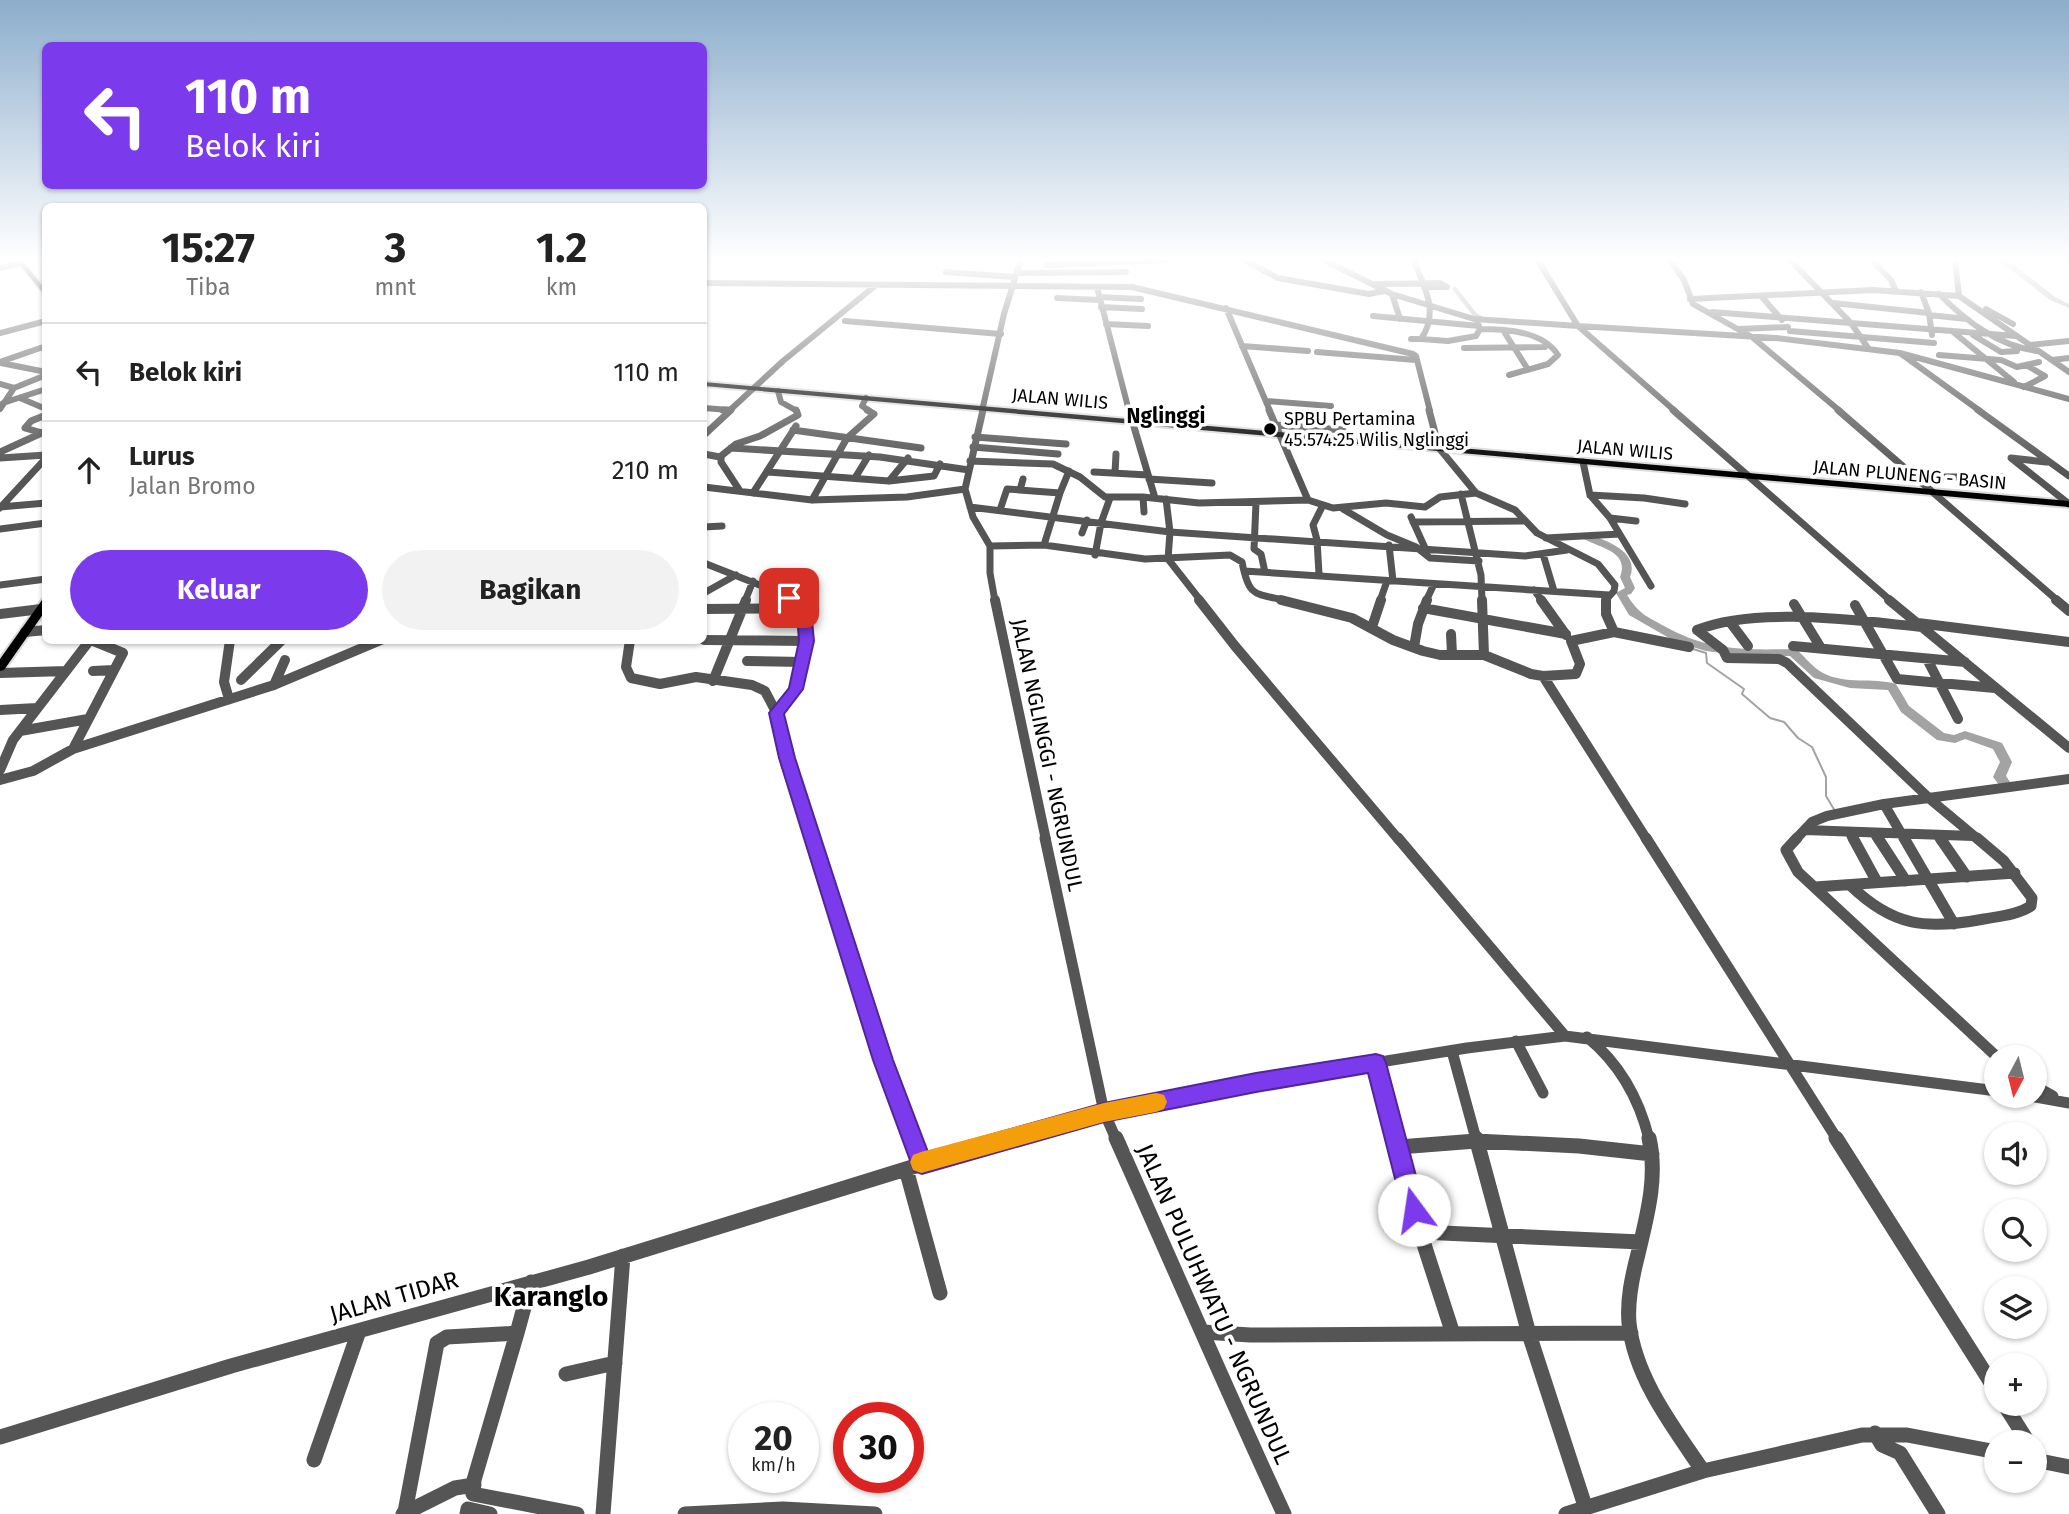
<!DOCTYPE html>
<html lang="id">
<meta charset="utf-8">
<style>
body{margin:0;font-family:"Fira Sans",sans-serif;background:#f2f2f2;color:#222;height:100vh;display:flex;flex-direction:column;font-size:26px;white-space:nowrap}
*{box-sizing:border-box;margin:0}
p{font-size:23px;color:#767676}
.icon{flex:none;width:38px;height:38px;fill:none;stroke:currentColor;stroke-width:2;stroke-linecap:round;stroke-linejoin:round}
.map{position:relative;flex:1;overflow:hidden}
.panel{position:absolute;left:42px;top:203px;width:665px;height:441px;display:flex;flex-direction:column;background:#fff;border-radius:10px;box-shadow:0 2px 5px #0004}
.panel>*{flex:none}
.hud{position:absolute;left:42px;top:42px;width:665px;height:147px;border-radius:10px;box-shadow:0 2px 5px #0004;background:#7c3aed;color:#fff;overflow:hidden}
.needle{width:46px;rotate:187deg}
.tools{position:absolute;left:1984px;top:1045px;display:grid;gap:14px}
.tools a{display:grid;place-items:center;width:63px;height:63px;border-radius:50%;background:#fff;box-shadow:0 2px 5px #0004;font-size:35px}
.speed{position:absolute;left:728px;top:1402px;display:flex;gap:14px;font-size:35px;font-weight:700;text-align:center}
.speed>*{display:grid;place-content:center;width:91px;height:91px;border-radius:50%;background:#fff;box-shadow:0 2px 5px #0004;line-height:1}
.speed small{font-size:18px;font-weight:400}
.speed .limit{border:10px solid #d22;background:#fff;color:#111}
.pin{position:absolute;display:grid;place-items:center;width:60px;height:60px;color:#fff;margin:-30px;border-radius:14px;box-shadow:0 4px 10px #0006}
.me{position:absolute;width:77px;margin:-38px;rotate:346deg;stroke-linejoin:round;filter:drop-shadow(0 0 5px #0008)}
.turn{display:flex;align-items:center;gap:24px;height:147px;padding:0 28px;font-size:32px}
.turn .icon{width:91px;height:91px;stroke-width:2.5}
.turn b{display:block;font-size:49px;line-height:60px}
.eta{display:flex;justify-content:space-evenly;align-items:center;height:119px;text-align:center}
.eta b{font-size:42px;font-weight:700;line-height:49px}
.button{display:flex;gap:14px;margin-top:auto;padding:14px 28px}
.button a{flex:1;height:80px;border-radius:42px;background:#7c3aed;color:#fff;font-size:28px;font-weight:700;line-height:80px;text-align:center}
.button a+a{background:#f2f2f2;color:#222}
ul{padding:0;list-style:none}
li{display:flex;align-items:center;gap:21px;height:98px;padding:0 28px;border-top:2px solid #e0e0e0}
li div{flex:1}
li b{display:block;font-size:26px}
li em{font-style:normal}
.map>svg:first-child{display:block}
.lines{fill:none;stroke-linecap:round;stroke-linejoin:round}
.stream{stroke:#a3a3a3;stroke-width:2}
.canal{stroke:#a3a3a3;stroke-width:4.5}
.river{fill:#a3a3a3;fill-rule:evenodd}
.major-casing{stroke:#dbdbdb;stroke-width:4}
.minor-far4{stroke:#555;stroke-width:6}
.minor-far3{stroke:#555;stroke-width:7}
.minor-far2{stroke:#555;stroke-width:10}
.minor-far1{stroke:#555;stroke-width:11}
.minor{stroke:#555;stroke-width:15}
.major{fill:#000;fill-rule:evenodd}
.route{fill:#7c3aed;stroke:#51269a;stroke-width:2}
.slow{fill:#f59e0b}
.poi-dot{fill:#000;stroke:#fff;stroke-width:2.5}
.labels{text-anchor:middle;stroke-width:7;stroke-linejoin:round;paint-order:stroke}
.far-street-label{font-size:18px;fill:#000;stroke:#fff}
.far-poi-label{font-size:18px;fill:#000;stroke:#fff;text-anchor:start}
.far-quarter-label{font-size:21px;font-weight:bold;fill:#000;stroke:#fff}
.street-label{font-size:21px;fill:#000;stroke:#fff}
.near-street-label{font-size:24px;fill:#000;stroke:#fff}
.near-quarter-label{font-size:28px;font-weight:bold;fill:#000;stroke:#fff}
</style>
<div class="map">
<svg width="2069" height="1514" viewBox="0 0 2069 1514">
<rect width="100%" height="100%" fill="#fff"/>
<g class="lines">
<path class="stream" d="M 1693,649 L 1706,653 L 1707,663 L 1744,689 L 1742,694 L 1770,718 L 1784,722 L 1798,738 L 1812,747 L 1826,777 L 1826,796 L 1835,811"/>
<path class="canal" d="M 1455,289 L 1475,315 L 1481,318"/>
<path class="river" d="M 1997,259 L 2005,259 L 2012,263 L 2055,297 L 2069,304 L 2069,308 L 2050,300 Z
M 1585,533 C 1605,540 1640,551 1630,577 L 1635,588 L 1631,594 L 1627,595 C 1639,614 1646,616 1664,626 C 1708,651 1745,650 1793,649 L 1797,650 C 1805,657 1813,668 1823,673 C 1846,685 1872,677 1896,684 L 1909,706 L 1944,733 L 1954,735 L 1965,731 L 2002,743 L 2012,762 L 2006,776 L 2014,788 L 2012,791 L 2004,791 L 1993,777 L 2000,762 L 1993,749 L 1965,739 L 1955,743 L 1937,740 L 1901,712 L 1888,690 L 1850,688 L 1814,678 L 1790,656 L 1746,656 L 1706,651 L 1676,642 L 1629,615 L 1616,593 L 1625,588 L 1620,577 C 1630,551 1599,548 1582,538 L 1582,534 Z"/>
<defs>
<path id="major" d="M 15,259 L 21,259 L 46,290 L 46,297 Z
M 2064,259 L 2069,259 L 2069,262 Z
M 704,382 L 2069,501 L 2069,507 L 704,386 Z
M 46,599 L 46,610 L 4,670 L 0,671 L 0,659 L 42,600 Z"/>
</defs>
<use href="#major" class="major-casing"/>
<path class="minor-far4" d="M 1242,259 L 1278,278 L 1369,294 L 1384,291
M 1322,259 L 1392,294 L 1474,319 L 1578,326 L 1675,411
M 1537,259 L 1578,326 L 1776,338 L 1900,353
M 1669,259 L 1684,280 L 1693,304 L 1752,337 L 1840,411
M 1789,259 L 1851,323 L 2016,336
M 1871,259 L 1891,280 L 1896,291
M 1955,259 L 1959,296
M 1047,265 L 1166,260
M 0,268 L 21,263
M 946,272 L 1015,277
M 1016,273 L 1126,272
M 704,283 L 1132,287 L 1413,354 L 1416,356 L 1430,411
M 1376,284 L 1440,283 L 1447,287 L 1424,287
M 1097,287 L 1129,411
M 1921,292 L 1929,313 L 1932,335
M 1392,294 L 1400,319
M 1939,294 C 1967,322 1998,346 2038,351
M 1099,297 L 1141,299
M 1762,297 L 1782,320
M 1057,298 L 1100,300
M 1690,299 L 1873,290 L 1959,296 L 2069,372
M 1833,303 L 1929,313
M 1101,307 L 1142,309
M 1226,308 L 1270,411
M 1986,309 L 2013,324
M 1712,312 L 1851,323 L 1868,348
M 1929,315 L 1967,319
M 1373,316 L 1479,326
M 845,321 L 1001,334
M 1106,324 L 1148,326
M 1480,329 C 1506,329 1543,331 1558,355 L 1548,364 L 1509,375
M 1739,329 L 1788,327
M 1503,330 L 1527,368
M 1790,331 L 1934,343
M 1952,331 L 2014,382
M 0,333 L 46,321
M 1973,335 L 2001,352 L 2017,351
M 1411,339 L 1421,339 C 1440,312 1424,286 1413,259
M 1421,339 L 1448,341 L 1476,336 L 1480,329 L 1478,324
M 2030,345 L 2069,341
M 1242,346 L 1308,351
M 1464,348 L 1545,347
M 1317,352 L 1416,360
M 1939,355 L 2001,360 L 2017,367 L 2039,362
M 2052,360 L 2069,358
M 0,362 L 46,346
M 1,363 L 46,372
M 0,384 L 14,388 L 0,409
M 2024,387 L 2045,376 L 2026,365
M 14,388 L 46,375
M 778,391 L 781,402 L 797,411
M 20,398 L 46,409
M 866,398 L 862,406 L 870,411
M 1266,401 L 1331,406
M 3,403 L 46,389
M 704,408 L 729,410
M 729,411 L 783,361 L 876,285
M 982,411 L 1004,314 L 1021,259
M 1980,411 L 1900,353 L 2069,399"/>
<path class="minor-far3" d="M 723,410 L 729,410
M 983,410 L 965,489 L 973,517 L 990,546 L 990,573 L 995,601
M 1129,410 L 1155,498
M 1269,410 L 1308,500
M 1429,410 L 1439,448 L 1476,493 L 1515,510 L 1537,533 L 1598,564 L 1615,585 L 1614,591 L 1605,601
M 1673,410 L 1891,601
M 1838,410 L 2058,601
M 1978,410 L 2069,476
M 1276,425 L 1343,430
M 793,430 L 921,448
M 42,433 L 25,428 L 31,421 L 46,415
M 704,435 L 731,410
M 975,437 L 1066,444
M 973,447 L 1058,454
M 731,448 L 880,457 L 969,470
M 0,452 L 46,431
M 704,454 L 720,457
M 0,458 L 46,455
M 970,461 L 1053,464 L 1080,477 L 1105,497 L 1143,497 L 1199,503 L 1308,500 L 1333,508 L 1386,503 L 1425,507 L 1440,497 L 1476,493
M 1583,462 L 1590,495 L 1610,518 L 1651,586
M 2046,462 L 2011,458 L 2069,504
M 768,472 L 889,481 L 934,476 L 940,464
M 1094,472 L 1148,475
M 1115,473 L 1116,454
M 1916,477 L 2003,477
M 855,478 L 869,455
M 1149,479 L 1212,483
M 889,481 L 908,458
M 704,487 L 812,500 L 907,497 L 965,489
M 1020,490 L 1023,479
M 740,491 L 721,462 L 721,456 L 736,444 L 760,436 L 798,415 L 796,410
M 753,493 L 796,426
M 1060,493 L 1069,471
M 1461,494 L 1481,575 L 1482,601
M 1590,495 L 1644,498 L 1685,504
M 1143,497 L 1144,512
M 1166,499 L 1170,532 L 1168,559 L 1201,601
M 812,500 L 847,438 L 874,414 L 867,410
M 1256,503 L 1254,549 L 1261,554 L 1265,572
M 0,507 L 46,503
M 970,507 L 1170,532 L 1525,556 L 1567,550
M 0,508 L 46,458
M 1343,509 L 1387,535 L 1416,547 L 1430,558 L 1479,561
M 1000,510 L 1007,489 L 1060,493 L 1044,545
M 1411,517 L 1425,548
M 1610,518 L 1636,521
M 1413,522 L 1523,521
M 704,527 L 722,526
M 0,529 L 46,523
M 1082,533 L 1087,520
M 1546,538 L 1619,534
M 1389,545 L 1393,581
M 990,546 L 1044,545 L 1145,559 L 1230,555 L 1242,562 C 1249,598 1254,593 1288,601
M 1543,554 L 1554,591
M 1095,555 L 1101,523 L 1110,498
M 704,563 L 777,592 L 790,601
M 1244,571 L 1609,595
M 1319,574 L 1317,540 L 1313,525 L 1322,507
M 0,585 L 46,579
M 1534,590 L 1542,601
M 704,593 L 736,575
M 745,601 L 753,581
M 1380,601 L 1387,581
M 1426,601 L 1434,584"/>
<path class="minor-far2" d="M 787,600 L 804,612 C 810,650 802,684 777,714 L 787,758 L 813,840
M 995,600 L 1046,840
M 1199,600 L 1235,646 L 1399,840
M 1281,600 L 1352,618 L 1393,640 L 1423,651 L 1440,655 L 1484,655 L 1531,674 L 1543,676 L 1576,674 L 1580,664 L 1571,641 L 1614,632 L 1689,647
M 1482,600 L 1484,655
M 1541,600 L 1566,635
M 1606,600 L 1606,614 L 1614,632
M 1889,600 L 2069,748
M 2056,600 L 2069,611
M 1794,604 L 1821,648
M 1855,605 L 1897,679 L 1995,688
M 1423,608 L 1566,634
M 704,609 L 801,608
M 0,614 L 41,609
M 1730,622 L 1748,646
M 1918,623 L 2069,642
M 1372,627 L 1381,600
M 1922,627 C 1858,621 1756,606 1697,630 L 1723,650 L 1727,658 L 1779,659 L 1787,663 L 1931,800 L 1979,840
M 25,632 L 46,630
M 1451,634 L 1452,654
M 630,640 L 626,667 L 631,678 L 660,684 L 696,677 L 752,685 L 765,691 L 777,714
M 704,640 L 806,641
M 1793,646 L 1965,662
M 1414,647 L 1418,624 L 1427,600
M 1927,659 L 1958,719
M 747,661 L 803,662
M 93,671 L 114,670
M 0,673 L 66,671
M 1543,676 L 1647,840
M 241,680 L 282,640
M 713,681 L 746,600
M 274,685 L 285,660
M 229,699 L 224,682 L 230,640
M 0,710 L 37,708
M 20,731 L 88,719
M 73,749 L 123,653 L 91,640
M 0,770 L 13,740 L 90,640
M 0,780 L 33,771 L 73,749 L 274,685 L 381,640
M 1884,804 L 1905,840
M 1805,830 L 1973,836
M 1850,833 L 1854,840
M 1874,833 L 1879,840
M 1938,835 L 1941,840
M 1795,840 L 1812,822 L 1827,816 L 1884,804 L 2069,779"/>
<path class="minor-far1" d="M 813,838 L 883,1060 L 913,1139
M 1045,838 L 1104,1112 L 1116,1139
M 1398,838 L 1565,1036
M 1646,838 L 1837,1139
M 1797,838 L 1786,850 L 1798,872 L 1997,1057
M 1853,838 L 1877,882
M 1878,838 L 1906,881
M 1904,838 L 1954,924
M 1940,838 L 1967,877
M 1850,885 C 1893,927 1927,930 1984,919 C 2000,916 2017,915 2031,906 L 2032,898 L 2004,861 L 1977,838
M 1815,887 L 2015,873
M 1587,1037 C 1620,1064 1639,1098 1649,1139
M 1516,1041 L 1543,1093
M 1452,1051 L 1476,1139
M 1376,1063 L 1396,1139
M 2035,1086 L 2053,1096
M 2029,1096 L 2069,1103
M 1008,1139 L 1104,1112 L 1256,1082 L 1467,1048 L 1565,1036 L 1997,1091"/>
<path class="minor" d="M 912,1138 L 922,1164 L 1014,1138
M 1116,1138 C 1172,1263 1226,1389 1284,1514
M 1395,1138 L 1420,1232 L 1453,1334
M 1476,1138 L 1529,1334 L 1586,1509
M 1649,1138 C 1658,1177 1647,1216 1638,1254 C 1632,1277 1627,1300 1629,1323 C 1635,1378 1673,1427 1703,1471
M 1836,1138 L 1997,1392
M 1399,1147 L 1476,1141 L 1579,1146 L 1652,1154
M 906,1169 L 940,1293
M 1420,1232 L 1641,1242
M 1203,1332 L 1250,1335 L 1631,1333
M 517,1333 L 474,1480 L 473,1494 L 577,1514
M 566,1374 L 615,1363
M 2004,1404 L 2028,1442
M 1875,1433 L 1882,1445 L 1900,1453 L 1938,1514
M 0,1437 L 231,1366 L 589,1267 L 922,1164
M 314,1460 L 359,1331
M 2035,1460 L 2069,1467
M 405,1512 L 437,1343 L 447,1337 L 517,1333 L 531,1282
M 403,1514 L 455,1488 L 474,1485
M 467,1514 L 468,1509 L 490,1514
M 603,1514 L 623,1256
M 685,1514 L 783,1509 L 875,1514
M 1566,1514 L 1703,1471 L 1862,1435 L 1907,1435 L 1997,1452"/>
<use href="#major" class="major"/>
</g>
<linearGradient id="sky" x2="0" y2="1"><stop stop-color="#8cadcc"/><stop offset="0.55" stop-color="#fff"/><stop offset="1" stop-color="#fff" stop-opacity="0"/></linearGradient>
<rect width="2069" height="471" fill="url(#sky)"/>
<path class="route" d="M 789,594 L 811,611 L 814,641 L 803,689 L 784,714 L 795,758 L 893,1060 L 928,1152 L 1104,1103 L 1256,1073 L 1376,1054 L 1383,1056 L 1386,1063 L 1425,1210 L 1422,1217 L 1414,1221 L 1406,1217 L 1403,1210 L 1368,1073 L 1256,1092 L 1104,1122 L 922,1174 L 914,1171 L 873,1060 L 779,758 L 769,713 L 789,688 L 799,641 L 797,613 L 782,598 Z"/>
<path class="slow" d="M 1156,1093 L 1164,1095 L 1167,1102 L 1164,1109 L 1156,1112 L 1104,1122 L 921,1173 L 913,1170 L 910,1162 L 913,1155 L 921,1152 L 1104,1103 Z"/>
<circle class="poi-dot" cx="1270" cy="429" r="7"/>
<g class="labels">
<g class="far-street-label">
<text transform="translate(1060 399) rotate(5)" y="6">JALAN WILIS</text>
<text transform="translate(1625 450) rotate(5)" y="6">JALAN WILIS</text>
<text transform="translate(1910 475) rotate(5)" y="6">JALAN PLUNENG - BASIN</text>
</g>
<g class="far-poi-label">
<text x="1284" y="425">SPBU Pertamina<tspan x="1284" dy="21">45.574.25 Wilis Nglinggi</tspan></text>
</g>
<g class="far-quarter-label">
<text x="1166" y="423">Nglinggi</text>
</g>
<g class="street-label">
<text transform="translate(1047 755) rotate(78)" y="7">JALAN NGLINGGI - NGRUNDUL</text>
</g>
<g class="near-street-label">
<text transform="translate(394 1297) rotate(-16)" y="8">JALAN TIDAR</text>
<text transform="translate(1214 1304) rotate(66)" y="8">JALAN PULUHWATU - NGRUNDUL</text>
</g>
<g class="near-quarter-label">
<text x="551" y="1306">Karanglo</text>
</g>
</g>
</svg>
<div class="tools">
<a><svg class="needle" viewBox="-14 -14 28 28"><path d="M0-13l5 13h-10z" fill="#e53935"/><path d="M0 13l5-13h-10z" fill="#767676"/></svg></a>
<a><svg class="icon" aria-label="sound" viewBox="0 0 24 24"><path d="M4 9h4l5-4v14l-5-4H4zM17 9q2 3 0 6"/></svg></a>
<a><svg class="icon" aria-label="search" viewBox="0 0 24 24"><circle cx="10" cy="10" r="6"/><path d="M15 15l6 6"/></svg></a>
<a><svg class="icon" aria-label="layers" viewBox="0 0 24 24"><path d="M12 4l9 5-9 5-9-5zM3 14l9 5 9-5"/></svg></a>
<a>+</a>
<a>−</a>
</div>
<div class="speed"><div>20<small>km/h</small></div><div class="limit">30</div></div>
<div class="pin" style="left:789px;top:598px;background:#d93025"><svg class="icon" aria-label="arrive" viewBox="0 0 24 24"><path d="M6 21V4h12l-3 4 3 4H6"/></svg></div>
<svg class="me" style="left:1414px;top:1210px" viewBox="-20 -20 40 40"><circle r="19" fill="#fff"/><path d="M0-13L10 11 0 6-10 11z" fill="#7c3aed"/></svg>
<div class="hud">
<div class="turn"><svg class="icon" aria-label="left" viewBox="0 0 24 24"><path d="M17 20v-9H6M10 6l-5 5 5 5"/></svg><div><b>110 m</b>Belok kiri</div></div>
</div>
<section class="panel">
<div class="eta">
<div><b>15:27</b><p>Tiba</p></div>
<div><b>3</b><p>mnt</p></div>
<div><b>1.2</b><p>km</p></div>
</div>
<ul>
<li><svg class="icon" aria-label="left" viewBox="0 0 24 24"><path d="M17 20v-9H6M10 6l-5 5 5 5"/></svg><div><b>Belok kiri</b></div><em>110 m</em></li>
<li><svg class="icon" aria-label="ahead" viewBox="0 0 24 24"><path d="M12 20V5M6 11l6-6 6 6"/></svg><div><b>Lurus</b><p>Jalan Bromo</p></div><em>210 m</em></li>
</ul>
<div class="button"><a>Keluar</a><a>Bagikan</a></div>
</section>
</div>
